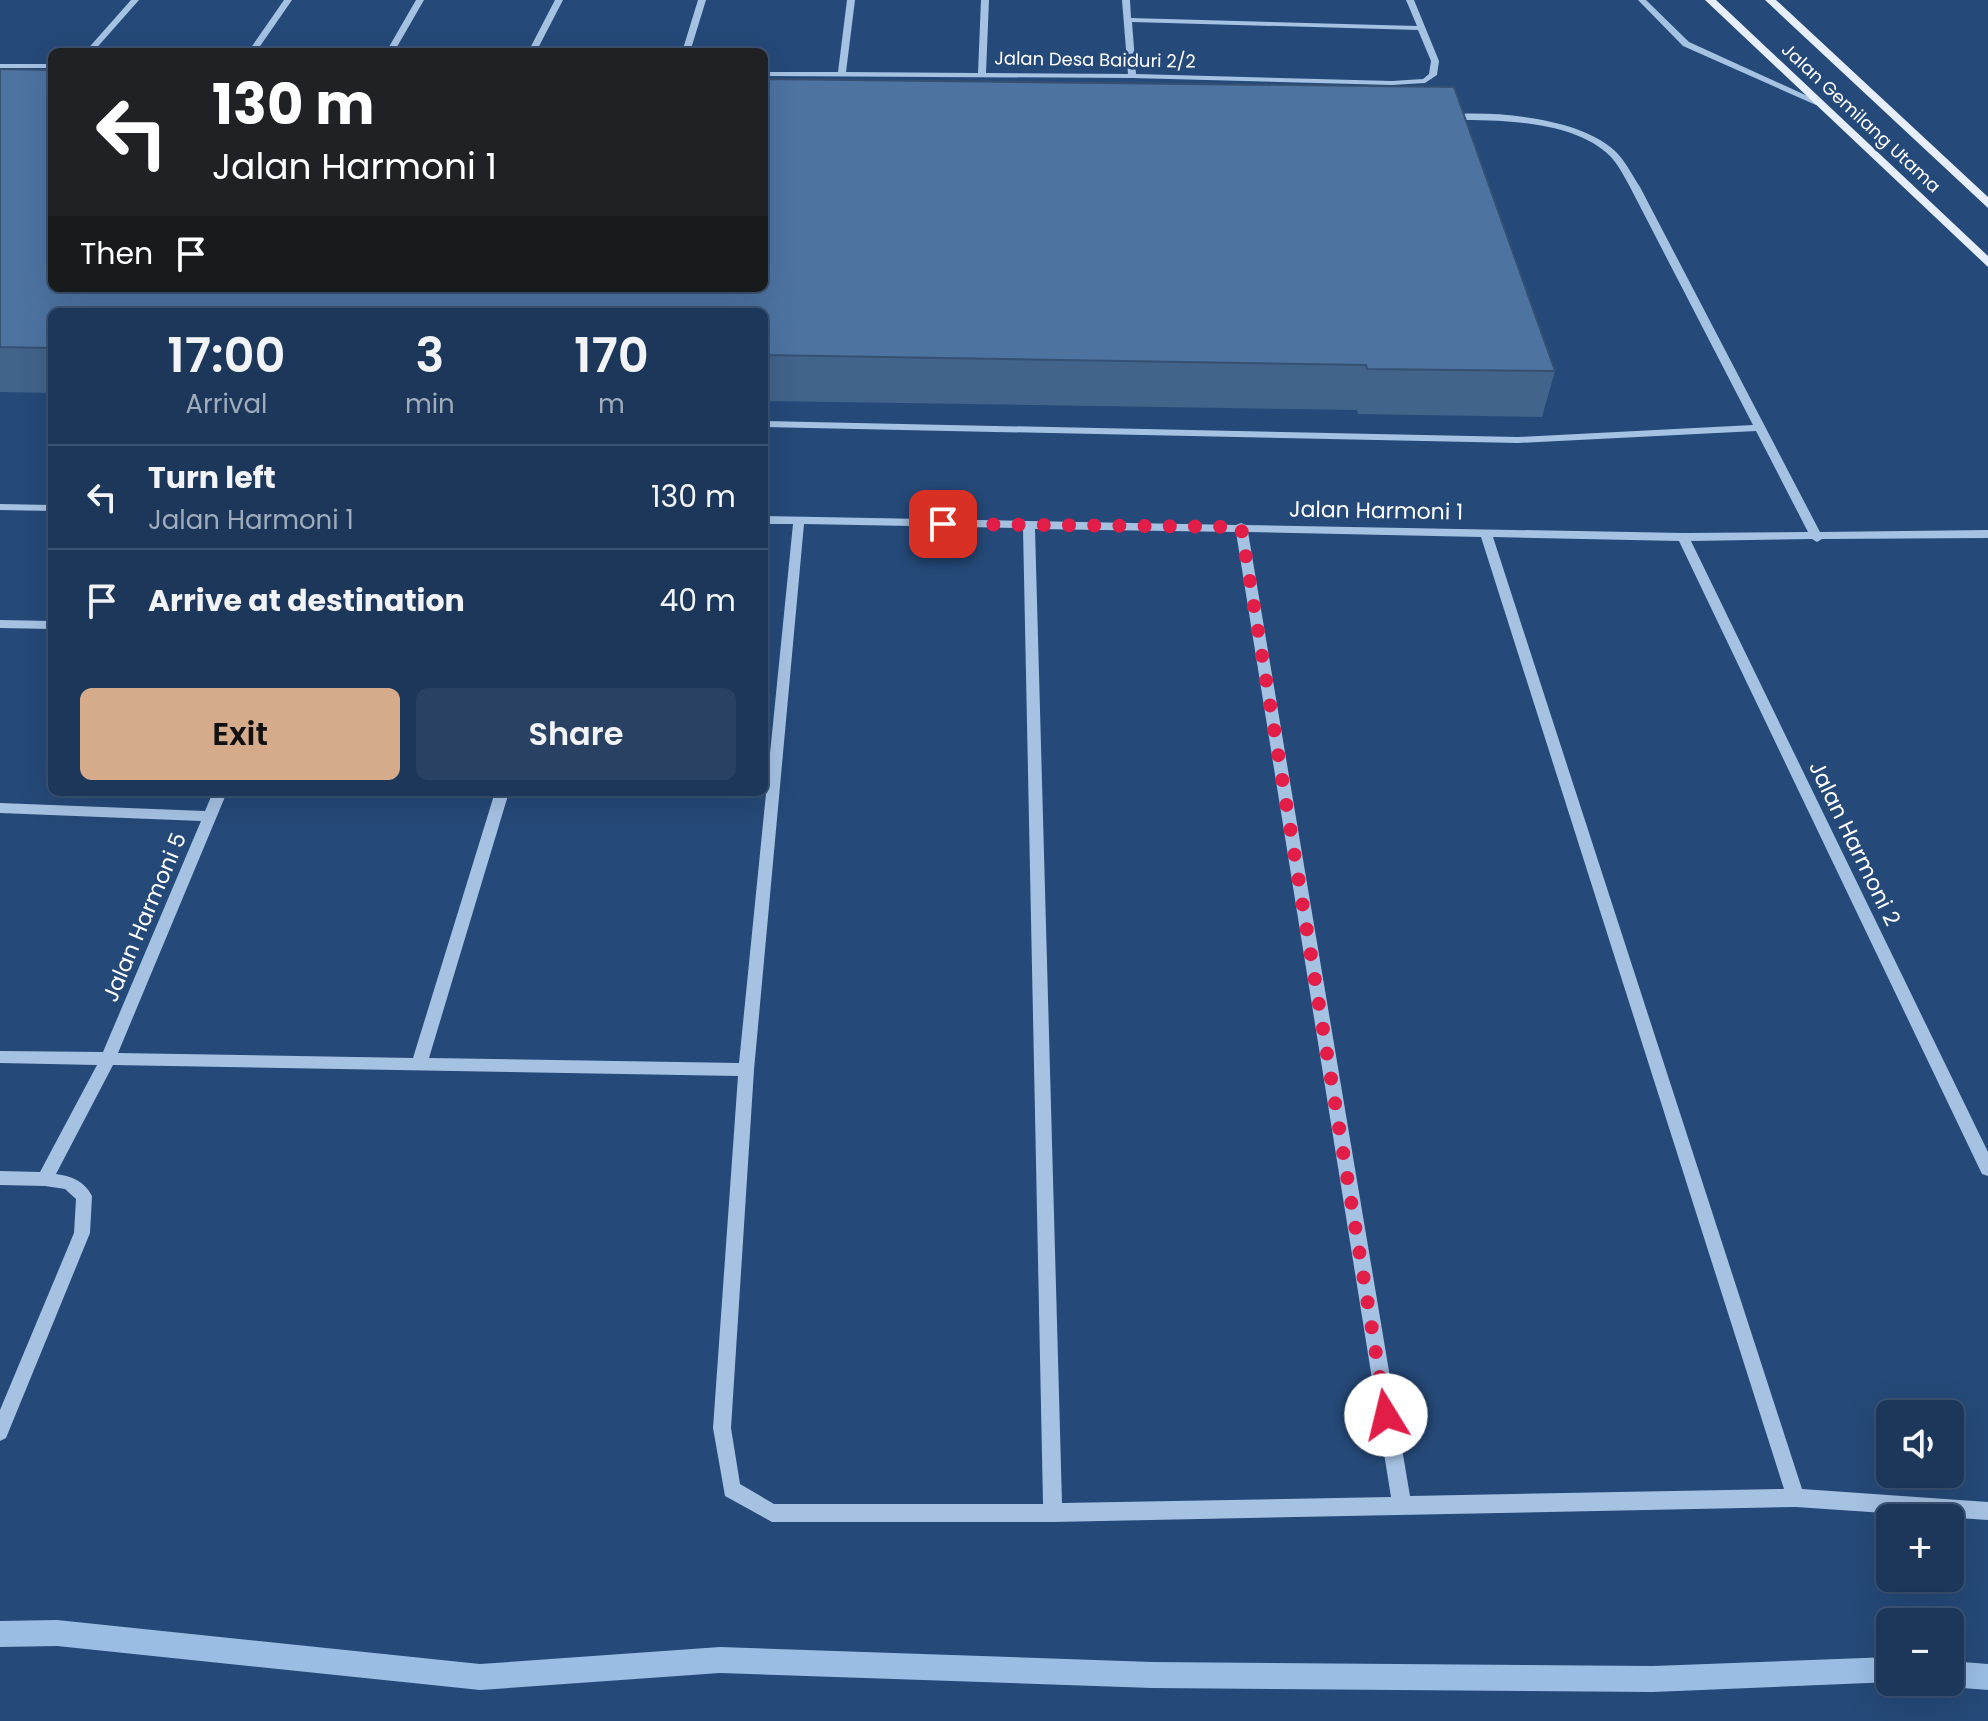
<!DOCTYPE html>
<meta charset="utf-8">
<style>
body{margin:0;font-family:Poppins,sans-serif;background:#294263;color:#f1f3f6;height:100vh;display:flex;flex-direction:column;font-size:30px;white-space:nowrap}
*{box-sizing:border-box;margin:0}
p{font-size:26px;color:#a0acbb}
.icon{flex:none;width:44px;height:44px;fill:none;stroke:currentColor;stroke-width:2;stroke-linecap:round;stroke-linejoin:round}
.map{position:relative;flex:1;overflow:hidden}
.drawer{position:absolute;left:48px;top:308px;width:720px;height:488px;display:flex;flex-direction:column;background:#1c375a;border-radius:12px;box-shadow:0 8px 32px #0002,0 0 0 2px #3a5170}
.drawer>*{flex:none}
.hud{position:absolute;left:48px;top:48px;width:720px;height:244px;border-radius:12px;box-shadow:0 8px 32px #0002,0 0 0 2px #3a5170;background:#202124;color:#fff;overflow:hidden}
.controls{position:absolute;left:1876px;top:1400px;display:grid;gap:16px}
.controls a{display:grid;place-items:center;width:88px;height:88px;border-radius:12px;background:#1c375a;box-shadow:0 8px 32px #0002,0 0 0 2px #3a5170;font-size:40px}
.pin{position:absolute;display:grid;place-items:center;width:68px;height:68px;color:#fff;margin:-34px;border-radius:16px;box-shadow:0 4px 12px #0006}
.me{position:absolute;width:88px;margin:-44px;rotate:351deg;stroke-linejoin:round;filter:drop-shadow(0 0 6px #0008)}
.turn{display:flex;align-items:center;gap:28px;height:168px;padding:0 32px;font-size:36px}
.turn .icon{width:104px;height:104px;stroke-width:2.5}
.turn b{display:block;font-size:56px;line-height:68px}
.then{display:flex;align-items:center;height:76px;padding:0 32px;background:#0003;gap:16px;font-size:30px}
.eta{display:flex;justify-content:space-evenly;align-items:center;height:136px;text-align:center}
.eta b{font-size:48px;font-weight:600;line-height:56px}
.action{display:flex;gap:16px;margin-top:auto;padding:16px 32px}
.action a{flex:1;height:92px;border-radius:12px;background:#d6ab8b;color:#111;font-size:32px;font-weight:600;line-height:92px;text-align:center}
.action a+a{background:#294263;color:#f1f3f6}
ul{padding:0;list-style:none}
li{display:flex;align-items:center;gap:24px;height:104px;padding:0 32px;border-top:2px solid #3a5170}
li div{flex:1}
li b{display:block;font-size:30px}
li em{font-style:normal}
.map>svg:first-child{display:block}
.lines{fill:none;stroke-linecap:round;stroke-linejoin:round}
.stream{fill:#9bbde4;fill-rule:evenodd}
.minor{fill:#a6c2e3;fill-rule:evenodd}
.major{fill:#e6eefc;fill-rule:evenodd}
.wall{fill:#42638a}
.building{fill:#4d73a1;stroke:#365071;stroke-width:2}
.route{stroke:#e11d48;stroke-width:14;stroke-dasharray:0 25.2}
.labels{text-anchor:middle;stroke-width:6;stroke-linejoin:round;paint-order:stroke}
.far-street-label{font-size:18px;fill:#fff;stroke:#254978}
.street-label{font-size:22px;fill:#fff;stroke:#254978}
</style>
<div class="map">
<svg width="1988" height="1721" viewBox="0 0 1988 1721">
<rect width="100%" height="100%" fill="#254978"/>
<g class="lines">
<path class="stream" d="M 57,1620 L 480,1664 L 720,1647 L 1152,1662 L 1653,1666 L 1890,1657 L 1892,1682 L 1653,1692 L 1152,1688 L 720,1673 L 480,1690 L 57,1646 L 0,1647 L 0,1621 Z
M 1950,1661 L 1988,1664 L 1988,1690 L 1950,1687 L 1941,1683 L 1950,1682 Z"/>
<path class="minor" d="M 131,0 L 139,0 L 93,52 L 85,52 Z
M 284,0 L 292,0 L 256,52 L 248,52 Z
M 416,0 L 424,0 L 394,52 L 386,52 Z
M 555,0 L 563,0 L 536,52 L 528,52 Z
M 698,0 L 706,0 L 690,52 L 682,52 Z
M 847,0 L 855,0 L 846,72 L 978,73 L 981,0 L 989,0 L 986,73 L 1128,74 L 1122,0 L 1130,0 L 1131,18 L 1417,26 L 1406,0 L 1414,0 L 1439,61 L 1437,75 L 1425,83 L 1392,85 L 1132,78 L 764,76 L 764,72 L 838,72 ZM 1132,22 L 1418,30 L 1431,61 L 1429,74 L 1423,79 L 1392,81 L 1136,74 Z
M 1638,0 L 1646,0 L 1689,42 L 1823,103 L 1816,105 L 1683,46 Z
M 0,64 L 52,64 L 52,68 L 0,68 Z
M 1444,115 C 1491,110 1578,117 1614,150 C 1625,160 1632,175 1640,187 L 1820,532 L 1988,530 L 1988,538 L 1822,539 L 1817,542 L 1812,539 L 1691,541 L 1988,1152 L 1988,1176 L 1982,1174 L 1679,541 L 1493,537 L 1802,1489 L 1988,1502 L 1988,1520 L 1796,1507 L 1053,1522 L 772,1522 L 725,1496 L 713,1428 L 738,1076 L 113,1065 L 56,1174 C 72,1176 84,1181 92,1196 L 90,1233 L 6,1438 L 0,1441 L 0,1410 L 74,1233 L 76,1199 L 65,1189 L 45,1186 L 0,1185 L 0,1171 L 40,1172 L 97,1065 L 0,1063 L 0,1051 L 103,1052 L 201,821 L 0,813 L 0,803 L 205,811 L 213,792 L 227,792 L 118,1053 L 413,1058 L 495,792 L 509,792 L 429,1058 L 739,1063 L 793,524 L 764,524 L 764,516 L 1236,525 L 1241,523 L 1246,525 L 1683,533 L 1808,532 L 1756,431 L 1518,443 L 764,427 L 764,421 L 1518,437 L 1753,425 L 1630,187 C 1624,176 1618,164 1610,156 C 1573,119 1496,120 1447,120 L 1443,117 ZM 804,524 L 1023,528 L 1043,1504 L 774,1504 L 740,1484 L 731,1428 L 754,1070 ZM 1035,529 L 1236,532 L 1391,1497 L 1062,1503 ZM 1248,532 L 1481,537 L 1784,1489 L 1410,1496 Z
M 0,504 L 52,505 L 52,511 L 0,510 Z
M 0,620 L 52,621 L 52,629 L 0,628 Z"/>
<path class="major" d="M 1705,0 L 1716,0 L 1988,256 L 1988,267 Z
M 1765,0 L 1776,0 L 1988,197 L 1988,208 Z"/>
</g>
<path class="wall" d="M 0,69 L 764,288 L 1555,371 L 1542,417 L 1358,414 L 1357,410 L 764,401 L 764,312 L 52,312 L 52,393 L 0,392 Z"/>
<path class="building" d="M 0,69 L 52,70 L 52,288 L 764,288 L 764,79 L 1454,87 L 1555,371 L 1367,369 L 1366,365 L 764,355 L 764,312 L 421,312 L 264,310 L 263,312 L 52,312 L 52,348 L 0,347 Z"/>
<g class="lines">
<path class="route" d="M 943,524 L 1241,527 L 1386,1415"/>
</g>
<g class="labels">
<g class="far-street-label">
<text transform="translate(1095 60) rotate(1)" y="6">Jalan Desa Baiduri 2/2</text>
<text transform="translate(1861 118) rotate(43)" y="6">Jalan Gemilang Utama</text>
</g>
<g class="street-label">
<text transform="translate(1376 510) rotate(1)" y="8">Jalan Harmoni 1</text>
<text transform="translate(1855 843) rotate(64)" y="8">Jalan Harmoni 2</text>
<text transform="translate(144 917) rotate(-67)" y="8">Jalan Harmoni 5</text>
</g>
</g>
</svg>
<div class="controls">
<a><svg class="icon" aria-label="sound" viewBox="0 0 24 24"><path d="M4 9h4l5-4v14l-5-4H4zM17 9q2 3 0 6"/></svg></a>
<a>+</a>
<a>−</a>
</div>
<div class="pin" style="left:943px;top:524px;background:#d93025"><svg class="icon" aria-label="arrive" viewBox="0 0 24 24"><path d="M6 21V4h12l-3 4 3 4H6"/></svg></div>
<svg class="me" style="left:1386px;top:1415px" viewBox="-20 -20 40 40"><circle r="19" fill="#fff"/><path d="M0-13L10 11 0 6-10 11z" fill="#e11d48"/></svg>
<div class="hud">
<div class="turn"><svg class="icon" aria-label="left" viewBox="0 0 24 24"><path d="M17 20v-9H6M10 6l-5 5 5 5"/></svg><div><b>130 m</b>Jalan Harmoni 1</div></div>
<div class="then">Then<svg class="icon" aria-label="arrive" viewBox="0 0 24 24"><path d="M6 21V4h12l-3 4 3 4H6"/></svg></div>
</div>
<section class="drawer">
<div class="eta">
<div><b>17:00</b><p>Arrival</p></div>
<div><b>3</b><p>min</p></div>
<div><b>170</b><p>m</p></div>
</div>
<ul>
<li><svg class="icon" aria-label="left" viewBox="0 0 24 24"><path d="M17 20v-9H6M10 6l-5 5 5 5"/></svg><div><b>Turn left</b><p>Jalan Harmoni 1</p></div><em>130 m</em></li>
<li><svg class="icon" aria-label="arrive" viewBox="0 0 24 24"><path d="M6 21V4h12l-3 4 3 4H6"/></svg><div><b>Arrive at destination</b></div><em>40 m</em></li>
</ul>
<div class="action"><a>Exit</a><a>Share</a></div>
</section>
</div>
